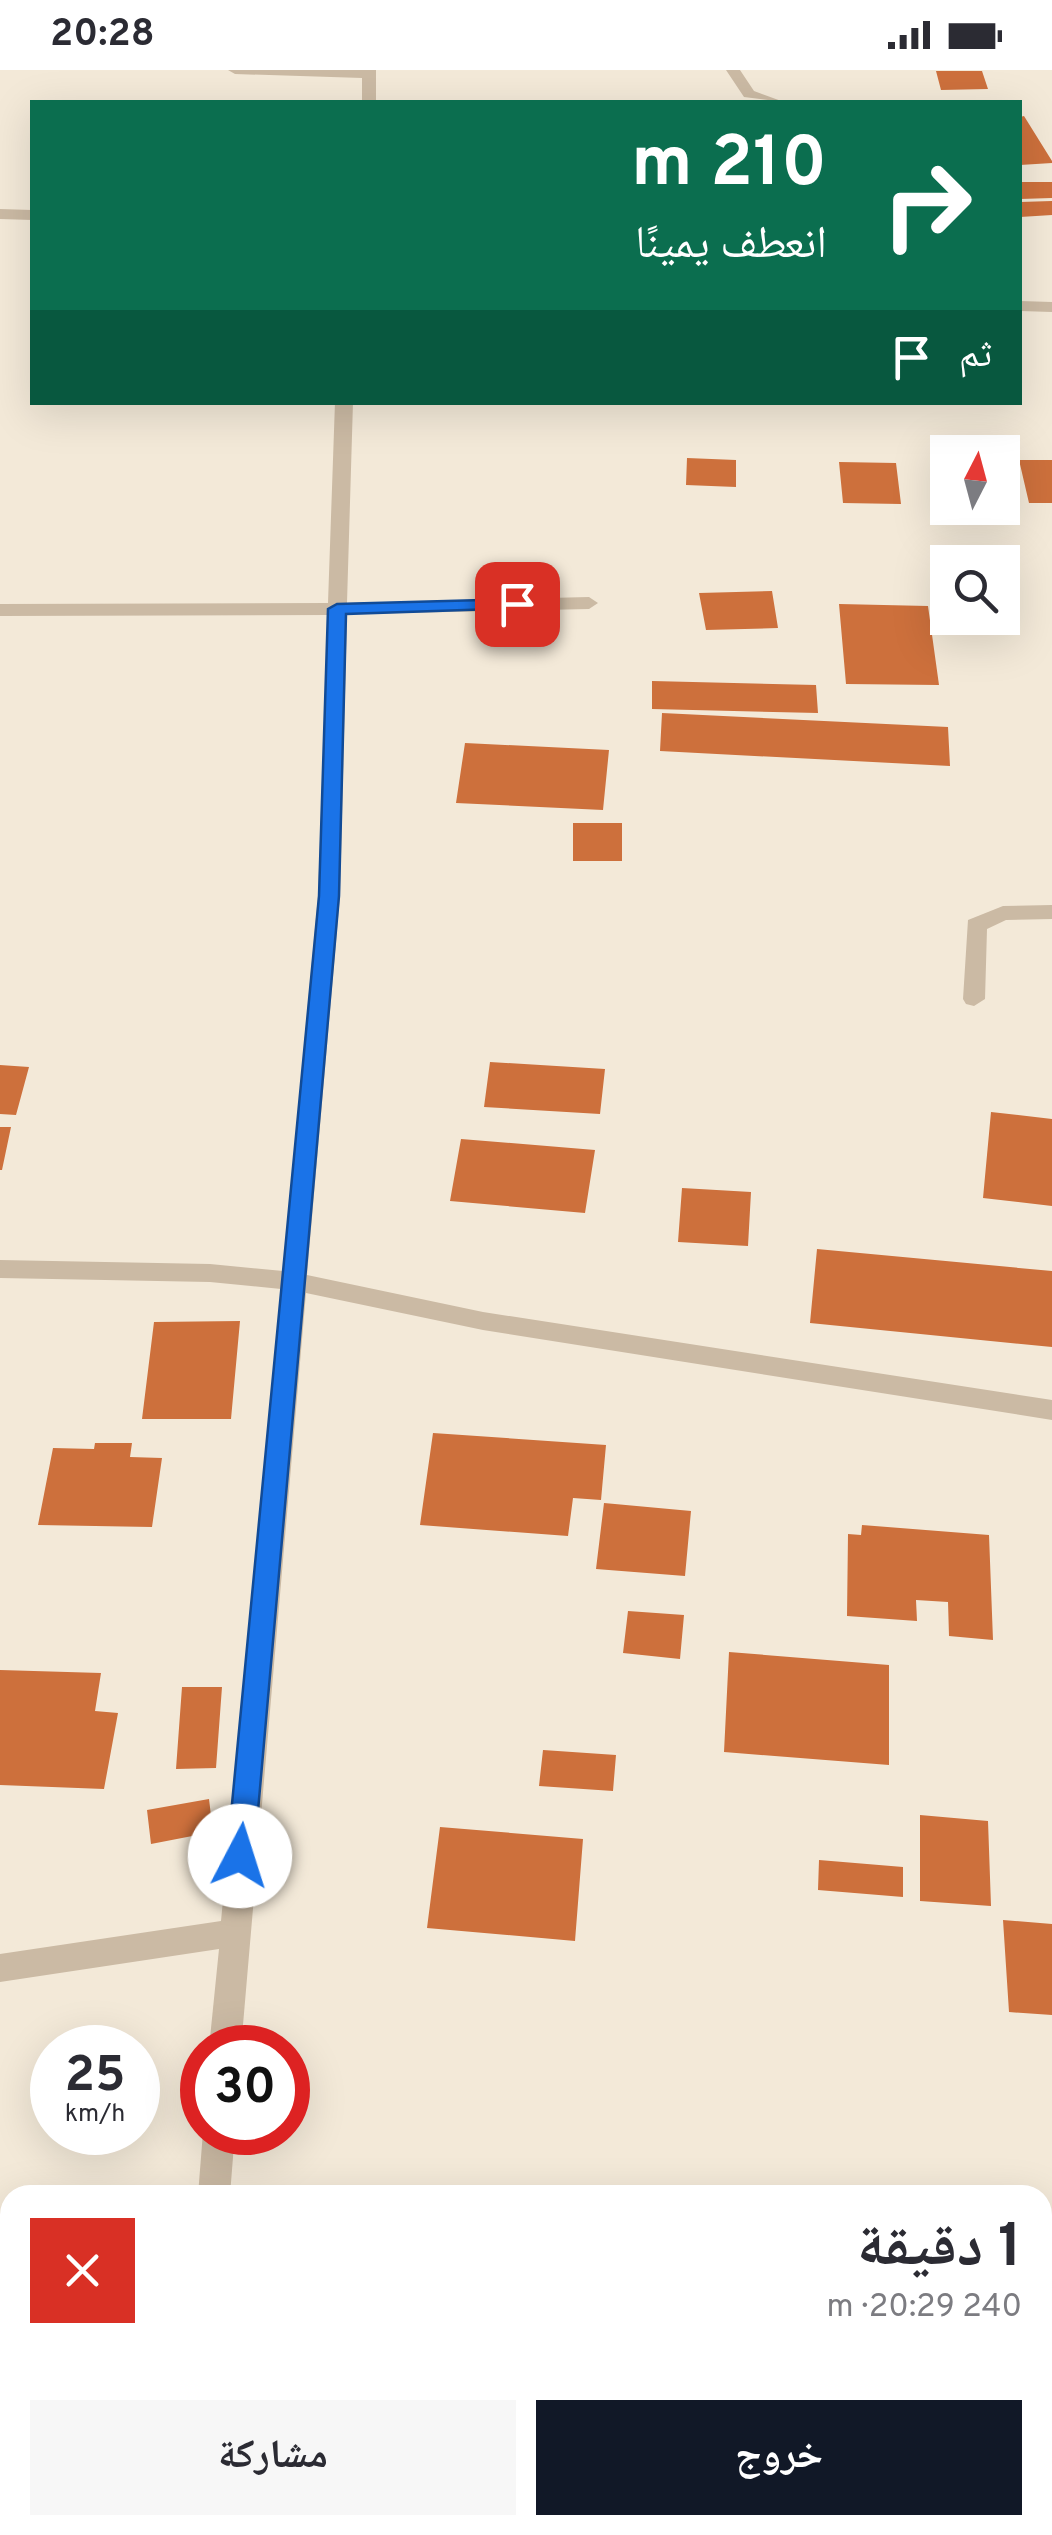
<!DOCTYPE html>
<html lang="ar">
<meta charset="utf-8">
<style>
body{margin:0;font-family:Overpass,"Noto Naskh Arabic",sans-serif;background:#f7f7f7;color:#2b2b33;direction:rtl;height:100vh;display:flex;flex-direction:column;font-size:38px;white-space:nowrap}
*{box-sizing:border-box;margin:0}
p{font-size:32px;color:#7c7c81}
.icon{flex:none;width:55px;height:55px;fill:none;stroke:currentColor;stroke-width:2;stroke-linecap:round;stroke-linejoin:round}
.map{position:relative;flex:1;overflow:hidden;direction:ltr}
.side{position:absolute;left:0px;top:2115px;width:1052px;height:350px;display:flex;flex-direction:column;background:#fff;border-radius:30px 30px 0 0;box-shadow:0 10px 40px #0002;direction:rtl}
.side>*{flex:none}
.top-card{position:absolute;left:30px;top:30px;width:992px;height:305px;border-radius:0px;box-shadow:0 10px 40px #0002;direction:rtl;background:#0b6e4f;color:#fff;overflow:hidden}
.needle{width:65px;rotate:6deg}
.buttons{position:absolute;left:930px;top:365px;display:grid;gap:20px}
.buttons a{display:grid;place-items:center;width:90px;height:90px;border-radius:0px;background:#fff;box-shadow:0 10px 40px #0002;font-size:50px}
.speed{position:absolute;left:30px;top:1955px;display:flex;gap:20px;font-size:50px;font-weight:700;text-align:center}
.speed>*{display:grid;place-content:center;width:130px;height:130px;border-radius:50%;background:#fff;box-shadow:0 10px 40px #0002;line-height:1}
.speed small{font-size:25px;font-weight:400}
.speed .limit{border:15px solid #d22;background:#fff;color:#111}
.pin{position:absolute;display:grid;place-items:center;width:85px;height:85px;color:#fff;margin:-42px;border-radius:20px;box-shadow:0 5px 15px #0006}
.me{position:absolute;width:110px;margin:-55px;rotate:5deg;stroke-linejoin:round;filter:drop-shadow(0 0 8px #0008)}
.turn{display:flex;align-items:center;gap:35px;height:210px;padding:0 30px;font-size:45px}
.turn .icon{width:130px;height:130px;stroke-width:2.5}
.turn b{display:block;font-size:70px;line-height:85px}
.then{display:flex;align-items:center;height:95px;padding:0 30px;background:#0003;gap:20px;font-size:38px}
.round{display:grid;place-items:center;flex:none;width:105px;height:105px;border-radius:0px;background:#f7f7f7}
.headline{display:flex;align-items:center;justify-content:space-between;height:170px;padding:0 30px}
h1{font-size:60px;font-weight:700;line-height:75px}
.button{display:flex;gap:20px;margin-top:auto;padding:20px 30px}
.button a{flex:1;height:115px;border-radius:0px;background:#111827;color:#fff;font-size:40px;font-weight:700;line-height:115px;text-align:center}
.button a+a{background:#f7f7f7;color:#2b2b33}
.status{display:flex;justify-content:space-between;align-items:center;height:70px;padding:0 50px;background:#fff;direction:ltr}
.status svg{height:28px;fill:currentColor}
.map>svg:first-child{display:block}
.building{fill:#cd703c}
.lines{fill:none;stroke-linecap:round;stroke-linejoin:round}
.minor{fill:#cbbaa4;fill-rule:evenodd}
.route{fill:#1a73e8;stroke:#114b97;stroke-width:2.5}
</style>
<div class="status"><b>20:28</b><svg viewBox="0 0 49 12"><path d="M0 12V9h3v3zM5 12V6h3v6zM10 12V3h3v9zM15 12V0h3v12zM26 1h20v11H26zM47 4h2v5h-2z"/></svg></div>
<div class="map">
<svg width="1052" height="2465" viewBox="0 0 1052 2465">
<rect width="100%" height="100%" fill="#f3e9d8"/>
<path class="building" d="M 936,1 L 982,1 L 988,19 L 941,20 Z
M 1024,46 L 1052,91 L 1052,93 L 1020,95 L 1020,47 Z
M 1020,112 L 1052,112 L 1052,128 L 1020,129 Z
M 1052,131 L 1052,145 L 1020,147 L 1020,132 Z
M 687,388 L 736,390 L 736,417 L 686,415 Z
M 1019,390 L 1052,390 L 1052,433 L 1029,433 Z
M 839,392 L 896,393 L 901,434 L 843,433 Z
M 772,521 L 778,558 L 706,560 L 699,523 Z
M 839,534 L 928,536 L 939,615 L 846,614 Z
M 652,611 L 816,615 L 818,643 L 652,639 Z
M 662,643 L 948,657 L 950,696 L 660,681 Z
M 465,673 L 609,680 L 603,740 L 456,733 Z
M 573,753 L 622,753 L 622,791 L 573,791 Z
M 490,992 L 605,999 L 600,1044 L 484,1037 Z
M 0,995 L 29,997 L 16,1045 L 0,1044 Z
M 991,1042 L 1052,1049 L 1052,1136 L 983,1128 Z
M 0,1057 L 11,1057 L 2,1100 L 0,1100 Z
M 461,1069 L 595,1080 L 585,1143 L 450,1131 Z
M 682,1118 L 751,1122 L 748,1176 L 678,1172 Z
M 817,1179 L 1052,1201 L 1052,1277 L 810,1253 Z
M 240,1251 L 231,1349 L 142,1349 L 154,1252 Z
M 433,1363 L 606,1375 L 601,1430 L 573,1428 L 568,1466 L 420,1455 Z
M 95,1373 L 132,1373 L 130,1387 L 162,1388 L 152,1457 L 38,1455 L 53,1378 L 94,1379 Z
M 604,1433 L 691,1441 L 685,1506 L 596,1499 Z
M 862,1455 L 989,1465 L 993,1570 L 949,1566 L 948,1532 L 916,1530 L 917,1551 L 847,1546 L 848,1464 L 861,1465 Z
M 628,1541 L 684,1545 L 680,1589 L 623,1583 Z
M 729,1582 L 889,1595 L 889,1695 L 724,1682 Z
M 0,1600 L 101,1603 L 95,1641 L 118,1643 L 104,1719 L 0,1715 Z
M 182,1617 L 222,1617 L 216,1698 L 176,1699 Z
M 543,1680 L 616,1685 L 613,1721 L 539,1716 Z
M 209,1729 L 213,1762 L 151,1774 L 147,1740 Z
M 920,1745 L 988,1751 L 991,1836 L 920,1831 Z
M 440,1757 L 583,1769 L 575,1871 L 427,1858 Z
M 819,1790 L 903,1797 L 903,1827 L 818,1820 Z
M 1003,1850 L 1052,1854 L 1052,1945 L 1009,1942 Z
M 10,2192 L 10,2350 L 0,2351 L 0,2193 Z"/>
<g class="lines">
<path class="minor" d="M 228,0 L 376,0 L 376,32 L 362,32 L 362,8 L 235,4 Z
M 726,0 L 740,0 L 754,21 L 784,32 L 744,27 Z
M 0,139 L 32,140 L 32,150 L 0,149 Z
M 1020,231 L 1052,232 L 1052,242 L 1020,241 Z
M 335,332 L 353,332 L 347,533 L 589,527 L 598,533 L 589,539 L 347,544 L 340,826 L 307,1205 L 483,1242 L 1052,1330 L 1052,1350 L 483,1260 L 306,1223 L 241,1978 L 209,1978 L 219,1879 L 0,1912 L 0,1884 L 221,1851 L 281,1219 L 210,1212 L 0,1208 L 0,1190 L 210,1194 L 283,1201 L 318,826 L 328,545 L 0,546 L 0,534 L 328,533 Z
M 1052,835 L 1052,849 L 1006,850 L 987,859 L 985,929 L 974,936 L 966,934 L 963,929 L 968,850 L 1003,836 Z
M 203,2062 L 235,2062 L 230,2125 L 198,2125 Z
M 0,2398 L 10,2398 L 10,2434 L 0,2434 Z
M 173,2455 L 209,2455 L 208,2465 L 172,2465 Z
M 661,2455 L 767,2455 L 771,2465 L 665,2465 Z"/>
</g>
<path class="route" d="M 517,529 L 526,534 L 523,538 L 346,544 L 339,826 L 254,1786 L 250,1794 L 240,1798 L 231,1794 L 227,1786 L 319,826 L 328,539 L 337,534 Z"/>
</svg>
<div class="buttons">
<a><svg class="needle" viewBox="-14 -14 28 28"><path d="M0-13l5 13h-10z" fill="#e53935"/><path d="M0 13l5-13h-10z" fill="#7c7c81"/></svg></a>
<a><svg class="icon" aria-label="search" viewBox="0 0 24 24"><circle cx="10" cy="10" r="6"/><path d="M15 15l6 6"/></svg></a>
</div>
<div class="speed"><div>25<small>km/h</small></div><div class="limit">30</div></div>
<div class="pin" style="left:517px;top:534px;background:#d93025"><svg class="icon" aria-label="arrive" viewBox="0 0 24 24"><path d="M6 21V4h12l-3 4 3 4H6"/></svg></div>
<svg class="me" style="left:240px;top:1786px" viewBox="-20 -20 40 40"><circle r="19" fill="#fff"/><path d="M0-13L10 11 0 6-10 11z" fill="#1a73e8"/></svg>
<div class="top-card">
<div class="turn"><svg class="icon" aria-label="right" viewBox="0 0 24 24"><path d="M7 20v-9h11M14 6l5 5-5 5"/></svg><div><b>210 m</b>انعطف يمينًا</div></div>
<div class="then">ثم<svg class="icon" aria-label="arrive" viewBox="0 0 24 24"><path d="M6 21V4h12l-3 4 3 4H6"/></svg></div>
</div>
<section class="side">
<div class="headline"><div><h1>1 دقيقة</h1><p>240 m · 20:29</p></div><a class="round" style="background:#d93025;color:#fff"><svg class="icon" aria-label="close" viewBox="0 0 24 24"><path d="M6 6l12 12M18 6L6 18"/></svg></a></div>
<div class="button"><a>خروج</a><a>مشاركة</a></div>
</section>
</div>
